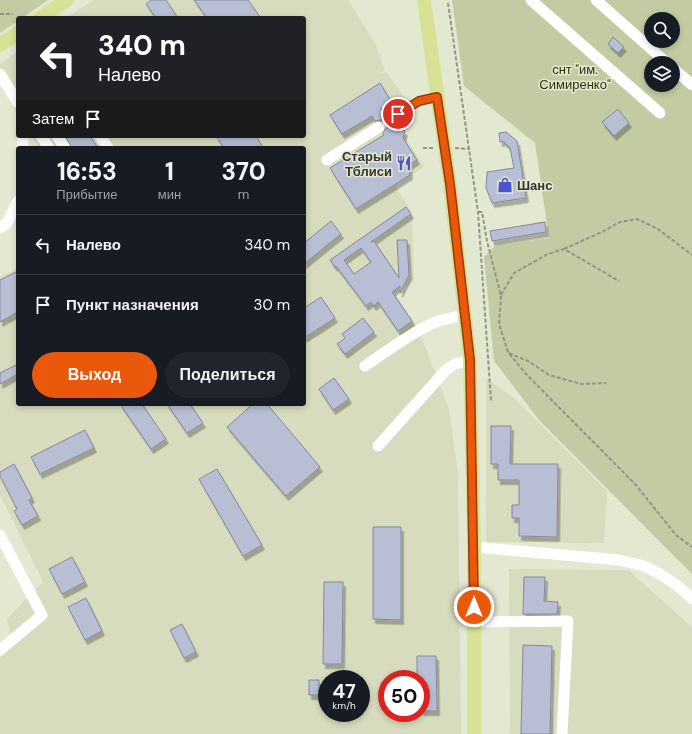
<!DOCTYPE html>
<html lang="ru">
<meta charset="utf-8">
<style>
body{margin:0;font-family:"DM Sans",sans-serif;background:#20242c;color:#f1f3f6;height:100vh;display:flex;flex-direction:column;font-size:15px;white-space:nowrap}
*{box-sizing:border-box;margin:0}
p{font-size:13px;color:#9ea1a6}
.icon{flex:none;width:22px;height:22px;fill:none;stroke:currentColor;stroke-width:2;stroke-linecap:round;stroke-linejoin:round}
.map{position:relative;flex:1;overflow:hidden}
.panel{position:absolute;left:16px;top:146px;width:290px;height:260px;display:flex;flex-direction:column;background:#171b24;border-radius:4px;box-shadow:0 2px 6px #0003}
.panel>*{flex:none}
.banner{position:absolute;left:16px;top:16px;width:290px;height:122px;border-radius:4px;box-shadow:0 2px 6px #0003;background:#202124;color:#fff;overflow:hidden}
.buttons{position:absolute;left:644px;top:12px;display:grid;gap:8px}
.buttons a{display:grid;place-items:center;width:36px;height:36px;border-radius:50%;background:#171b24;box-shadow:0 2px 6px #0003;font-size:20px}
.speed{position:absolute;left:318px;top:670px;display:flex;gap:8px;font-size:20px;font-weight:700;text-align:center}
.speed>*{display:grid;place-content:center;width:52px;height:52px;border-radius:50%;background:#171b24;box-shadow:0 2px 6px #0003;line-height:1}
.speed small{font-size:10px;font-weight:400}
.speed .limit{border:6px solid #d22;background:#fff;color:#111}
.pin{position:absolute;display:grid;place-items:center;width:34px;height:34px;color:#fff;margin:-17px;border:2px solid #fff;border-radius:50%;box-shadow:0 1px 4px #0007}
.me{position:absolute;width:44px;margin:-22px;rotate:0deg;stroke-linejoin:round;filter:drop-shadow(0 0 3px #0008)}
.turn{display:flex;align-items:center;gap:14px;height:84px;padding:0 16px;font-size:18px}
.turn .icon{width:52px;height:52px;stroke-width:2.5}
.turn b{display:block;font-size:28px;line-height:34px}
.then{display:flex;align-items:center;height:38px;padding:0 16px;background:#0003;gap:8px;font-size:15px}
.eta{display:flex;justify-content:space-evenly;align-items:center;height:68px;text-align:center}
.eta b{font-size:24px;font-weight:800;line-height:28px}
.button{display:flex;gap:8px;margin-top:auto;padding:8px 16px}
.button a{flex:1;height:46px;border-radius:24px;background:#ea580c;color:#fff;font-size:16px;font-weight:800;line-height:46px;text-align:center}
.button a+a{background:#20242c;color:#f1f3f6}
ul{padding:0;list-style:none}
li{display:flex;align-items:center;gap:12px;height:60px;padding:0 16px;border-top:1px solid #363941}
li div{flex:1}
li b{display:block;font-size:15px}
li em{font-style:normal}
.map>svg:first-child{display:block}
.built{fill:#d7dcbe;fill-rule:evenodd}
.green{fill:#c3cba2;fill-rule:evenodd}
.building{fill:#b8bed3;stroke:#83889d;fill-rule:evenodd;filter:url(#shadow)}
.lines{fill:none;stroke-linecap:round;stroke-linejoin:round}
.path{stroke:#929584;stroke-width:2;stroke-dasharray:4 2;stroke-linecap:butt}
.minor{stroke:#fff;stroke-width:11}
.major{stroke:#d7e296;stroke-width:14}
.route-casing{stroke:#983908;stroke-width:10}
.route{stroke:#ea580c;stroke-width:7}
.labels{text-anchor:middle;stroke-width:3;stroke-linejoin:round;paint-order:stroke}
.park-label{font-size:13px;fill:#2c3102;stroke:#e3e8d1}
.poi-label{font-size:13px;font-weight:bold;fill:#34352c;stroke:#e3e8d1;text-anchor:end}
</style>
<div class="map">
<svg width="692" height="734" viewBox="0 0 692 734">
<defs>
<filter id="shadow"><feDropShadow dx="2.5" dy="4.5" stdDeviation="0" flood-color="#0004"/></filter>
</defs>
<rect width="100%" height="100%" fill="#e3e8d1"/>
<path class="built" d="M 94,0 L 348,0 L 375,43 L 385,70 L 380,74 L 386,72 L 413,109 L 395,121 L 424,167 L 395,186 L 412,213 L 414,281 L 395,294 L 418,328 L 449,409 L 458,474 L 461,734 L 0,734 L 0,658 L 14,645 L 7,619 L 43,582 L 0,495 L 0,277 L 18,268 L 18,404 L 304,404 L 304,148 L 39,148 L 32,136 L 304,136 L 304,18 L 66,18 ZM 327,679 L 361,679 L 361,713 L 327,713 ZM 387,679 L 421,679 L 421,713 L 387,713 Z
M 18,51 L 18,114 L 0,84 L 0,64 Z
M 486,378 L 514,398 L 607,491 L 604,543 L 486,542 Z
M 509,569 L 628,570 L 692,627 L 692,734 L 510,734 Z"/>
<path class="green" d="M 0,0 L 48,0 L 22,18 L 18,18 L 18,21 L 0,33 Z
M 452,0 L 692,0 L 692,574 L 539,420 L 494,361 L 484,257 L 495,246 L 549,238 L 535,143 L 464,86 ZM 651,19 L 673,19 L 673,41 L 651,41 ZM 651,63 L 673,63 L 673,85 L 651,85 Z"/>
<path class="building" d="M 151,0 L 166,0 L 178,18 L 156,18 L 146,4 Z
M 194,0 L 248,0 L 261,18 L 207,18 Z
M 613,37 L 624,47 L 618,53 L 608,44 Z
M 380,83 L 392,103 L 381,109 L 385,115 L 381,120 L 375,121 L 372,116 L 342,134 L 330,115 Z
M 618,109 L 629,123 L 614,136 L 602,122 Z
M 393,126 L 405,131 L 403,138 L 417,160 L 409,165 L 410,175 L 356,209 L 330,168 L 384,135 L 383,133 L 386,128 Z
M 506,132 L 517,141 L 526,198 L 492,203 L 486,188 L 487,172 L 514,168 L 510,148 L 503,141 L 500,142 L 499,133 Z
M 65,136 L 90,136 L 98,148 L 72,148 Z
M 216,136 L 256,136 L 263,148 L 224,148 Z
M 406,207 L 411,214 L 371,242 L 374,241 L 399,278 L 397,240 L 407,240 L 409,275 L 400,293 L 400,286 L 392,292 L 412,321 L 398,331 L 378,302 L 374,306 L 371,302 L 366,306 L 336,266 L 335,267 L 330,260 ZM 361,248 L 371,262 L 354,274 L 344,260 Z
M 331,221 L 341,234 L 304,264 L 304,243 Z
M 545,222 L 546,232 L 492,241 L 490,231 Z
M 18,271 L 18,312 L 0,322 L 0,280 Z
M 321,297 L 335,318 L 304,338 L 304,308 Z
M 363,318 L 374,332 L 345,354 L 337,344 L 345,338 L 342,334 Z
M 18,364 L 18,374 L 0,384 L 0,373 Z
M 334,378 L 349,399 L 333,410 L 319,389 Z
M 120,404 L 142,404 L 166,439 L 151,449 Z
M 167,404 L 190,404 L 203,423 L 187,433 Z
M 253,404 L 267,404 L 320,467 L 286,496 L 227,427 Z
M 491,426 L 511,426 L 510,464 L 558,464 L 557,537 L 519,536 L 519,518 L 512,518 L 512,505 L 519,505 L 519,480 L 498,480 L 498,464 L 491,464 Z
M 85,430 L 94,448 L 40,474 L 31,457 Z
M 14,464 L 32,498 L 29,500 L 38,516 L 22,525 L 14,511 L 17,509 L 0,476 L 0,472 Z
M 217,469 L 262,545 L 243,556 L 199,479 Z
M 373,527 L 401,527 L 401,620 L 373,619 Z
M 72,557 L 85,582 L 62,594 L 49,569 Z
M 524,577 L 545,577 L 544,601 L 558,602 L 557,614 L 523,614 Z
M 324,582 L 343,582 L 342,664 L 323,664 Z
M 86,598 L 102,631 L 85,640 L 68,607 Z
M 182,624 L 196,652 L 184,658 L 170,630 Z
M 523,645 L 552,646 L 550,734 L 521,734 Z
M 417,656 L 436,656 L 437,711 L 421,711 L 421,679 L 417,679 Z
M 309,680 L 319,680 L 319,695 L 309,695 Z"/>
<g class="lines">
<path class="path" d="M 448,3 L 478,212 L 491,401
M 0,14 L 13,14
M 423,148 L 433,148
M 455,148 L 470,149
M 478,212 L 482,212 L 487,241 L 501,296 L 499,324 L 508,352 L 526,374 L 635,484 L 676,535 L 692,547
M 564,249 L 602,232 L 620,222 L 637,219 L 658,229 L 692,255
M 501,295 L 514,273 L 548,254 L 564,249 L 619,281
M 509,353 L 528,361 L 549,375 L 581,384 L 606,383"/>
<path class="minor" d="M 531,0 L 660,113
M 596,0 L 667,63
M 673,68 L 692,85
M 0,74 L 18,103
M 388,121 L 419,101 L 437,97
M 23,136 L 23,148
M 41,136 L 49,148
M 57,136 L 65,148
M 100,136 L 108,148
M 327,160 L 379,127
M 0,228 L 7,223 L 18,201
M 365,366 C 386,352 408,335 431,324 C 442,319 453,317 465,316
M 378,446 L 446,370 L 455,364 L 470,360
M 0,535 L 42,615 L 0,650
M 474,547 L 619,560 L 644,566 L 660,574 L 678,586 L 692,599
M 474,622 L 568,621 L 562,734"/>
<path class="major" d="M 424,0 L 450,185 L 470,360 L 474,547 L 474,734
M 40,18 L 67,0
M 0,45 L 18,33"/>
</g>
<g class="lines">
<defs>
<path id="route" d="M 398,114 L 419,101 L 437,97 L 450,184 L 470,360 L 474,607"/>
</defs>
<use href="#route" class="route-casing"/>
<use href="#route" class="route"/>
</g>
<defs>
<symbol id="restaurant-bare" viewBox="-9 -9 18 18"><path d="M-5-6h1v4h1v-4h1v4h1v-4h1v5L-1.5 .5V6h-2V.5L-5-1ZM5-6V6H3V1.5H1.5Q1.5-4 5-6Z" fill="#4c56cc" stroke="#e3e8d1" stroke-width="2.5" paint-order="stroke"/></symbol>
<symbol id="shop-bare" viewBox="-9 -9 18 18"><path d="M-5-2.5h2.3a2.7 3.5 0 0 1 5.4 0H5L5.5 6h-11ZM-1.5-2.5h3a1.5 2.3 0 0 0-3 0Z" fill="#4c56cc" stroke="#e3e8d1" stroke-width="2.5" paint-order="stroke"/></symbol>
</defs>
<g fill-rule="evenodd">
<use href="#restaurant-bare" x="393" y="152" width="22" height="22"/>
<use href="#shop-bare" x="494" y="174" width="22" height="22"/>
</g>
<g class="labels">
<g class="park-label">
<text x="575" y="74">снт "им.<tspan x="575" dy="15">Симиренко"</tspan></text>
</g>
<g class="poi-label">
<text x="392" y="161">Старый<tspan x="392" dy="15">Тблиси</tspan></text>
<text x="517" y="190" text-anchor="start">Шанс</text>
</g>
</g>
</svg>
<div class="buttons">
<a><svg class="icon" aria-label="search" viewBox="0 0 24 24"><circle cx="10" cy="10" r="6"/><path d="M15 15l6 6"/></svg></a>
<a><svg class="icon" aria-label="layers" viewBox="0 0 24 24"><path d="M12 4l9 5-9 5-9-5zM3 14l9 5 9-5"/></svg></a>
</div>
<div class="speed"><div>47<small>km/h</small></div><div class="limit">50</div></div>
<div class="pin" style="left:398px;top:114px;background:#d93025"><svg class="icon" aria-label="arrive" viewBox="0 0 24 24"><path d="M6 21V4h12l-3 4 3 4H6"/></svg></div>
<svg class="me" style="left:474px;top:607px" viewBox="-20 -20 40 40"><circle r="17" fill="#ea580c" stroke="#fff" stroke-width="3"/><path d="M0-11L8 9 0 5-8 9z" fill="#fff"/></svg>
<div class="banner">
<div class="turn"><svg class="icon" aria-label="left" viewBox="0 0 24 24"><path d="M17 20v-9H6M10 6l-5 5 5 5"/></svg><div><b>340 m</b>Налево</div></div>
<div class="then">Затем<svg class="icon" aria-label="arrive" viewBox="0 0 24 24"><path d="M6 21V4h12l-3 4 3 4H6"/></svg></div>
</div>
<section class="panel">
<div class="eta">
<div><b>16:53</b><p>Прибытие</p></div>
<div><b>1</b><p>мин</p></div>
<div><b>370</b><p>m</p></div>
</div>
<ul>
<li><svg class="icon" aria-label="left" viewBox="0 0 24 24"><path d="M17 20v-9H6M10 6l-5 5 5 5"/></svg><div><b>Налево</b></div><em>340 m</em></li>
<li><svg class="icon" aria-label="arrive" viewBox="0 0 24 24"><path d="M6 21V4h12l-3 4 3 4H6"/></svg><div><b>Пункт назначения</b></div><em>30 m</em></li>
</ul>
<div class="button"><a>Выход</a><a>Поделиться</a></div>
</section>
</div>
